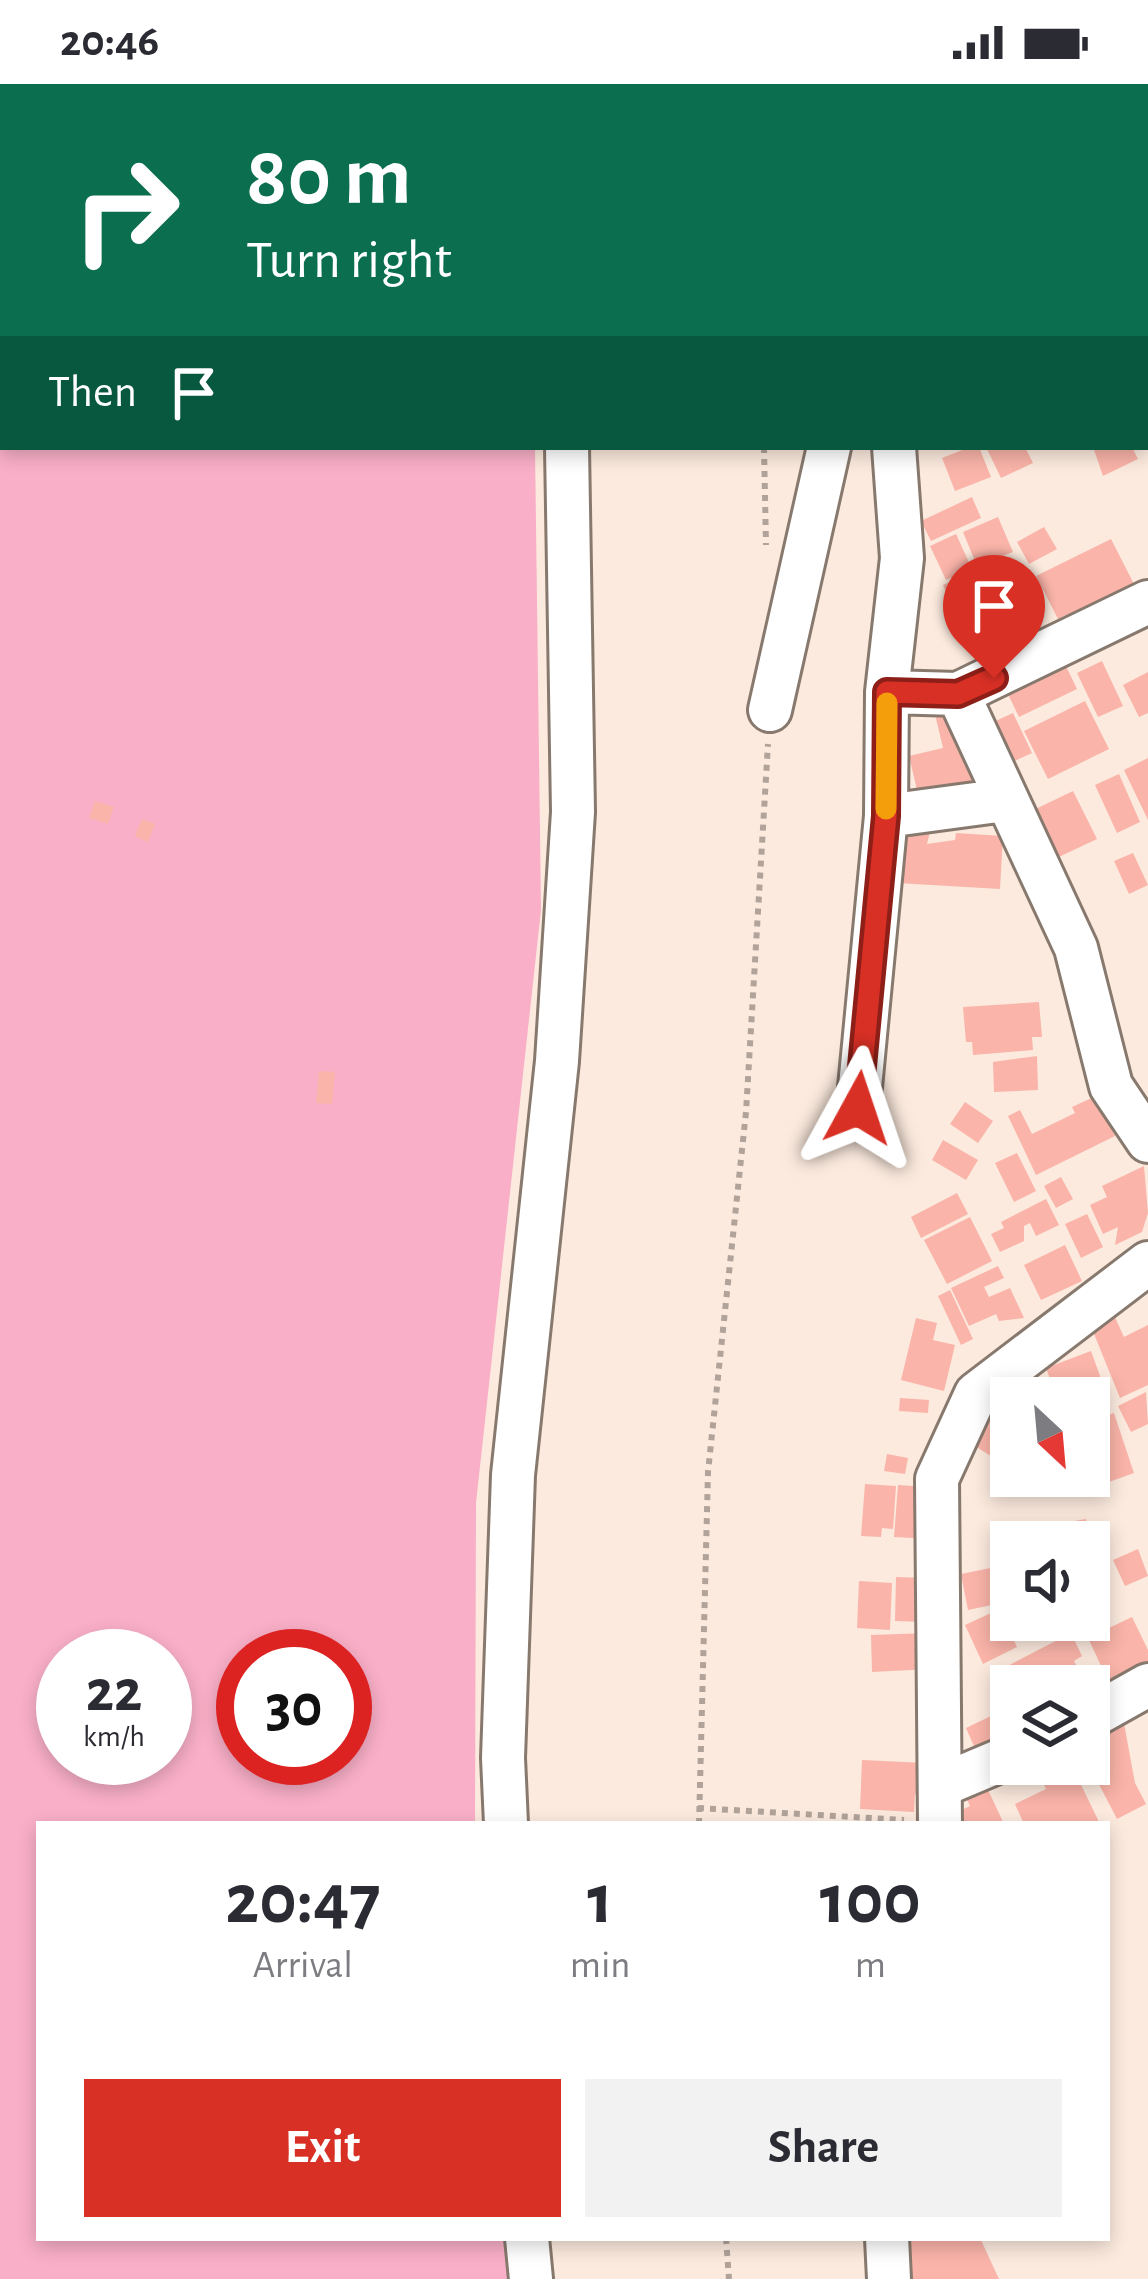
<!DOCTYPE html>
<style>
body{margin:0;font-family:"Alegreya Sans",sans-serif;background:#f2f2f3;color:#2b2b33;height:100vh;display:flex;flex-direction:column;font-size:45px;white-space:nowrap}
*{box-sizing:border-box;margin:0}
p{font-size:39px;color:#7c7c81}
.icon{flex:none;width:66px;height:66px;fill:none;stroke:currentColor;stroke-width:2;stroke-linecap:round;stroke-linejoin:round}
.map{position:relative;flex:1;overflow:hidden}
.panel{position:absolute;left:36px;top:1737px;width:1074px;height:420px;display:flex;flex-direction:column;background:#fff;border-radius:0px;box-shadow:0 6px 18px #0003}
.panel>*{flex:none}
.banner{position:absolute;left:0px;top:0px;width:1149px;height:366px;box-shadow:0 6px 18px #0003;background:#0b6e4f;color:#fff;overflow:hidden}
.needle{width:78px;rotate:154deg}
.buttons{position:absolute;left:990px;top:1293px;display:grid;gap:24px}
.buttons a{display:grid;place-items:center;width:120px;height:120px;border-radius:0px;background:#fff;box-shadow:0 6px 18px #0003;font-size:60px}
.speed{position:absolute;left:36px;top:1545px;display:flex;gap:24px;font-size:60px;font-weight:700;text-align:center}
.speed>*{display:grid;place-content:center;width:156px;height:156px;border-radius:50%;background:#fff;box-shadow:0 6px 18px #0003;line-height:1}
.speed small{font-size:30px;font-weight:400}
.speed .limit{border:18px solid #d22;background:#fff;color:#111}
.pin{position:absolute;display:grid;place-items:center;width:102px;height:102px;color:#fff;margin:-123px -51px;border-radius:50% 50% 50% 0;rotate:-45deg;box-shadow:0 0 12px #0007}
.pin .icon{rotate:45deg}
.me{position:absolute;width:132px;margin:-66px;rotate:5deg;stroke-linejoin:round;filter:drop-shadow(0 0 9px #0008)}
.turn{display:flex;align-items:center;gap:42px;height:252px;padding:0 48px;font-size:54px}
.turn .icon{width:156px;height:156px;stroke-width:2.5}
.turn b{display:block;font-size:84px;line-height:102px}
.then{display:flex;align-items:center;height:114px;padding:0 48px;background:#0003;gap:24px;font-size:45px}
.eta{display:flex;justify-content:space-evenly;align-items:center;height:204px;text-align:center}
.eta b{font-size:72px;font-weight:600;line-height:84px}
.cta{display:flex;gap:24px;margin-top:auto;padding:24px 48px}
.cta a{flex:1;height:138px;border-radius:0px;background:#d93025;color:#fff;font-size:48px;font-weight:600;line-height:138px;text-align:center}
.cta a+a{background:#f2f2f3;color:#2b2b33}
.status{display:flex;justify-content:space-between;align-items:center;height:84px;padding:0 60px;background:#fff;direction:ltr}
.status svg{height:33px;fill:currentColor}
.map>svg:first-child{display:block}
.green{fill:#f9afc7;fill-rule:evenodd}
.building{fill:#fab4a9}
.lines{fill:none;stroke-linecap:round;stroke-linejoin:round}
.minor-casing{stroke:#88796e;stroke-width:48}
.path{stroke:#b1a39a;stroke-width:6;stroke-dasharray:6 6;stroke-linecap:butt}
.minor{stroke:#fff;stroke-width:42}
.route-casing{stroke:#8d1f18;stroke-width:30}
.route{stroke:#d93025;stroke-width:21}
.slow{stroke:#f59e0b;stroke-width:21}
</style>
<div class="status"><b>20:46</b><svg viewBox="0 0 49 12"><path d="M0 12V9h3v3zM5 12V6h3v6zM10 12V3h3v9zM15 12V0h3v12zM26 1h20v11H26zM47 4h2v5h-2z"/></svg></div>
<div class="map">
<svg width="1148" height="2195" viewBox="0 0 1148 2195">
<rect width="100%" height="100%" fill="#fceade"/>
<path class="green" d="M 0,0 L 529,0 L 3,3 L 3,363 L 535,363 L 541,826 L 476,1419 L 475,1740 L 39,1740 L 39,2154 L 507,2154 L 510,2195 L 0,2195 ZM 63,1572 L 165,1572 L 165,1674 L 63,1674 ZM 243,1572 L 345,1572 L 345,1674 L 243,1674 Z"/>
<path class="building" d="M 970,363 L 979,363 L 991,393 L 955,407 L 942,374 Z
M 986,363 L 1025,363 L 1033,379 L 1001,394 Z
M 1093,363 L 1132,363 L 1138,375 L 1103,392 Z
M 972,413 L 981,434 L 931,457 L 921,437 Z
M 998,433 L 1013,468 L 977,482 L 963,448 Z
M 1044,443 L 1057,465 L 1029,480 L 1017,458 Z
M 956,450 L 972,485 L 946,496 L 930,462 Z
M 1111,455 L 1136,504 L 1075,549 L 1066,531 L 1058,535 L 1036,492 Z
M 1005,474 L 1010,486 L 988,495 L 983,483 Z
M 979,485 L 989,509 L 953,524 L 943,501 Z
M 1020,516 L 1042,561 L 984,589 L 958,535 L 981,524 L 985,533 Z
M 1102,577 L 1123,622 L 1098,633 L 1077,589 Z
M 1064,578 L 1077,605 L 1019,633 L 1006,606 Z
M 1148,588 L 1148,629 L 1139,633 L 1123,601 Z
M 1085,617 L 1109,665 L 1048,695 L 1024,647 Z
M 961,619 L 987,707 L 921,723 L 909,672 L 943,664 L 934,626 Z
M 1013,629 L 1032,669 L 995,686 L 976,646 Z
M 1148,674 L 1148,736 L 1124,686 Z
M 1119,690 L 1140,738 L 1117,749 L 1095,701 Z
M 1073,707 L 1097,755 L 1046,779 L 1023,731 Z
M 95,717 L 114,723 L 108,740 L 89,734 Z
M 142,735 L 155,740 L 148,758 L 135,752 Z
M 900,738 L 932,740 L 927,760 L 955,756 L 956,749 L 1003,752 L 1000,805 L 897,799 Z
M 1133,769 L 1148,801 L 1129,810 L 1114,777 Z
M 1039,918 L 1042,953 L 1032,953 L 1033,966 L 973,971 L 972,958 L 966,958 L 963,923 Z
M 1037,972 L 1038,1006 L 994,1008 L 993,978 Z
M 319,987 L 335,988 L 332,1020 L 316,1019 Z
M 1096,1012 L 1115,1052 L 1036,1091 L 1008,1032 L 1020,1026 L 1032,1050 L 1075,1029 L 1072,1023 Z
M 965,1018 L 993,1037 L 978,1059 L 950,1040 Z
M 943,1056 L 978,1076 L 966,1096 L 932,1076 Z
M 1017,1069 L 1036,1107 L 1014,1118 L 995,1079 Z
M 1144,1082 L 1148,1129 L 1142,1148 L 1115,1161 L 1118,1143 L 1103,1150 L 1090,1121 L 1107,1113 L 1102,1102 Z
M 1061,1093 L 1073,1115 L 1056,1124 L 1044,1102 Z
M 957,1109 L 968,1130 L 921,1154 L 911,1133 Z
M 1046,1115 L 1059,1141 L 1036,1152 L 1030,1139 L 1024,1142 L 1024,1157 L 1000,1168 L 991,1150 L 1004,1144 L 1001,1138 Z
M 1087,1130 L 1103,1163 L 1081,1174 L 1065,1140 Z
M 970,1133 L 992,1177 L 947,1200 L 924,1156 Z
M 1065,1161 L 1082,1197 L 1041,1216 L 1024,1181 Z
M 998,1182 L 1004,1194 L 984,1203 L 989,1213 L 1010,1204 L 1024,1234 L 999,1237 L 996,1230 L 969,1242 L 951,1204 Z
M 950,1206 L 973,1255 L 961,1261 L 938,1212 Z
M 1113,1229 L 1124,1253 L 1148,1241 L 1148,1301 L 1120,1314 L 1090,1240 Z
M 916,1234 L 937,1239 L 933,1256 L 955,1261 L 944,1307 L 901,1296 Z
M 1091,1267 L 1109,1317 L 1089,1324 L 1089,1314 L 1057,1314 L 1046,1284 Z
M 1042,1298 L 1048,1314 L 1018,1314 L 1016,1309 Z
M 1146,1308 L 1148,1340 L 1131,1348 L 1118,1322 Z
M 900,1314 L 929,1316 L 928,1329 L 899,1327 Z
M 995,1321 L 1011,1332 L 1011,1348 L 994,1374 L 970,1359 Z
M 1114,1329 L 1134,1389 L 1109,1398 L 1089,1338 Z
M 887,1370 L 908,1374 L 905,1390 L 884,1387 Z
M 865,1400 L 896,1402 L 893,1445 L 882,1444 L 881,1453 L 861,1452 Z
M 898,1401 L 929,1403 L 926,1447 L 914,1445 L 914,1454 L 894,1453 Z
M 1086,1435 L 1088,1448 L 1075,1451 L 1077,1458 L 1034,1458 L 1059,1451 L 1057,1440 Z
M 1138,1465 L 1148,1492 L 1125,1502 L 1113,1476 Z
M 1010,1480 L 1011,1517 L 968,1526 L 961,1490 Z
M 896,1493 L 926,1494 L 925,1538 L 895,1537 Z
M 859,1497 L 892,1499 L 890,1546 L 857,1544 Z
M 991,1529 L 999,1548 L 1008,1544 L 1017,1563 L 983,1580 L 965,1541 Z
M 1132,1533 L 1148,1566 L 1148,1583 L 1110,1601 L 1088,1554 Z
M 928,1549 L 930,1585 L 872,1588 L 871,1551 Z
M 1071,1549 L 1082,1572 L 1074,1577 L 1087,1602 L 1011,1602 L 1011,1627 L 992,1590 Z
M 991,1632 L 1003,1657 L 977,1669 L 966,1644 Z
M 1123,1634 L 1135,1699 L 1146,1720 L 1117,1735 L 1091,1685 L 1097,1682 L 1089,1651 Z
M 862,1676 L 925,1679 L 923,1711 L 915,1710 L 914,1728 L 860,1725 Z
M 1034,1680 L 1071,1680 L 1100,1740 L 1024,1740 L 1015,1720 L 1046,1705 Z
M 982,1693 L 1004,1740 L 962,1740 L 956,1729 L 970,1722 L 961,1703 Z
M 916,2154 L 980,2154 L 999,2195 L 913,2195 L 897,2163 Z"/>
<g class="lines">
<defs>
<path id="minor" d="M 557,0 L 557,3
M 848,0 L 848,3
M 1146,128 L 1148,127
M 887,608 L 958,610 L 1148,518
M 958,610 L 1076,864 L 1111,1002 L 1148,1057
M 770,626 L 829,363
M 886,732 L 1005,716
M 858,1024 L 886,732 L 887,608 L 902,474 L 894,363
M 1089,1634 L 1148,1601
M 940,1702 L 1011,1672
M 506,1740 L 503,1674 L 513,1391 L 557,977 L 573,728 L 567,363
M 940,1740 L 937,1395 L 976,1310 L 1148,1179
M 527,2154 L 531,2195
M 887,2154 L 889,2195"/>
</defs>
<use href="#minor" class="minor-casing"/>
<path class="path" d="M 754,0 L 754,3
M 764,363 L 766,461
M 698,1724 L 904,1736
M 699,1740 L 708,1388 L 746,1028 L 768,660
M 726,2154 L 729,2195"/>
<use href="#minor" class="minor"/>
</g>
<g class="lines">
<defs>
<path id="route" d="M 858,1024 L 886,732 L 887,608 L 958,610 L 994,594"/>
</defs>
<use href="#route" class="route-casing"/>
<use href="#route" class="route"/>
<path class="slow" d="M 886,725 L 887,619"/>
</g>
</svg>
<div class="buttons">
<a><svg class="needle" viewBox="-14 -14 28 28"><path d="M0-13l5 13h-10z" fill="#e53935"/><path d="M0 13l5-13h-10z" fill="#7c7c81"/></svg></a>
<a><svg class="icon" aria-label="sound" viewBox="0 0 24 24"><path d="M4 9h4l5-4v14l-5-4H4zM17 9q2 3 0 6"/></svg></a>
<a><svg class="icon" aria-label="layers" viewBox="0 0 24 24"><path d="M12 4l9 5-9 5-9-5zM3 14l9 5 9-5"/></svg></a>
</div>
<div class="speed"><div>22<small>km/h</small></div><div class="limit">30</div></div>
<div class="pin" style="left:994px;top:594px;background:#d93025"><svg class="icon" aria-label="arrive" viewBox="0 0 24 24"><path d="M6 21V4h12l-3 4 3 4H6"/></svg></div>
<svg class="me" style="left:858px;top:1024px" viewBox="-20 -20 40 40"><path d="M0-17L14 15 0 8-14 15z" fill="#d93025" stroke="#fff" stroke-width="4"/></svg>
<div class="banner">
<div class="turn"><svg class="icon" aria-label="right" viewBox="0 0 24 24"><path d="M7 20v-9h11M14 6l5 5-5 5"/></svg><div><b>80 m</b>Turn right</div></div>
<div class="then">Then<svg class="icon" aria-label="arrive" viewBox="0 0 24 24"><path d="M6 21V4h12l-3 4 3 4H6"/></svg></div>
</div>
<section class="panel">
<div class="eta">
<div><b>20:47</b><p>Arrival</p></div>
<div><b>1</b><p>min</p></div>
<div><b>100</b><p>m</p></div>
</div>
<div class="cta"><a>Exit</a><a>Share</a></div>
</section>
</div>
